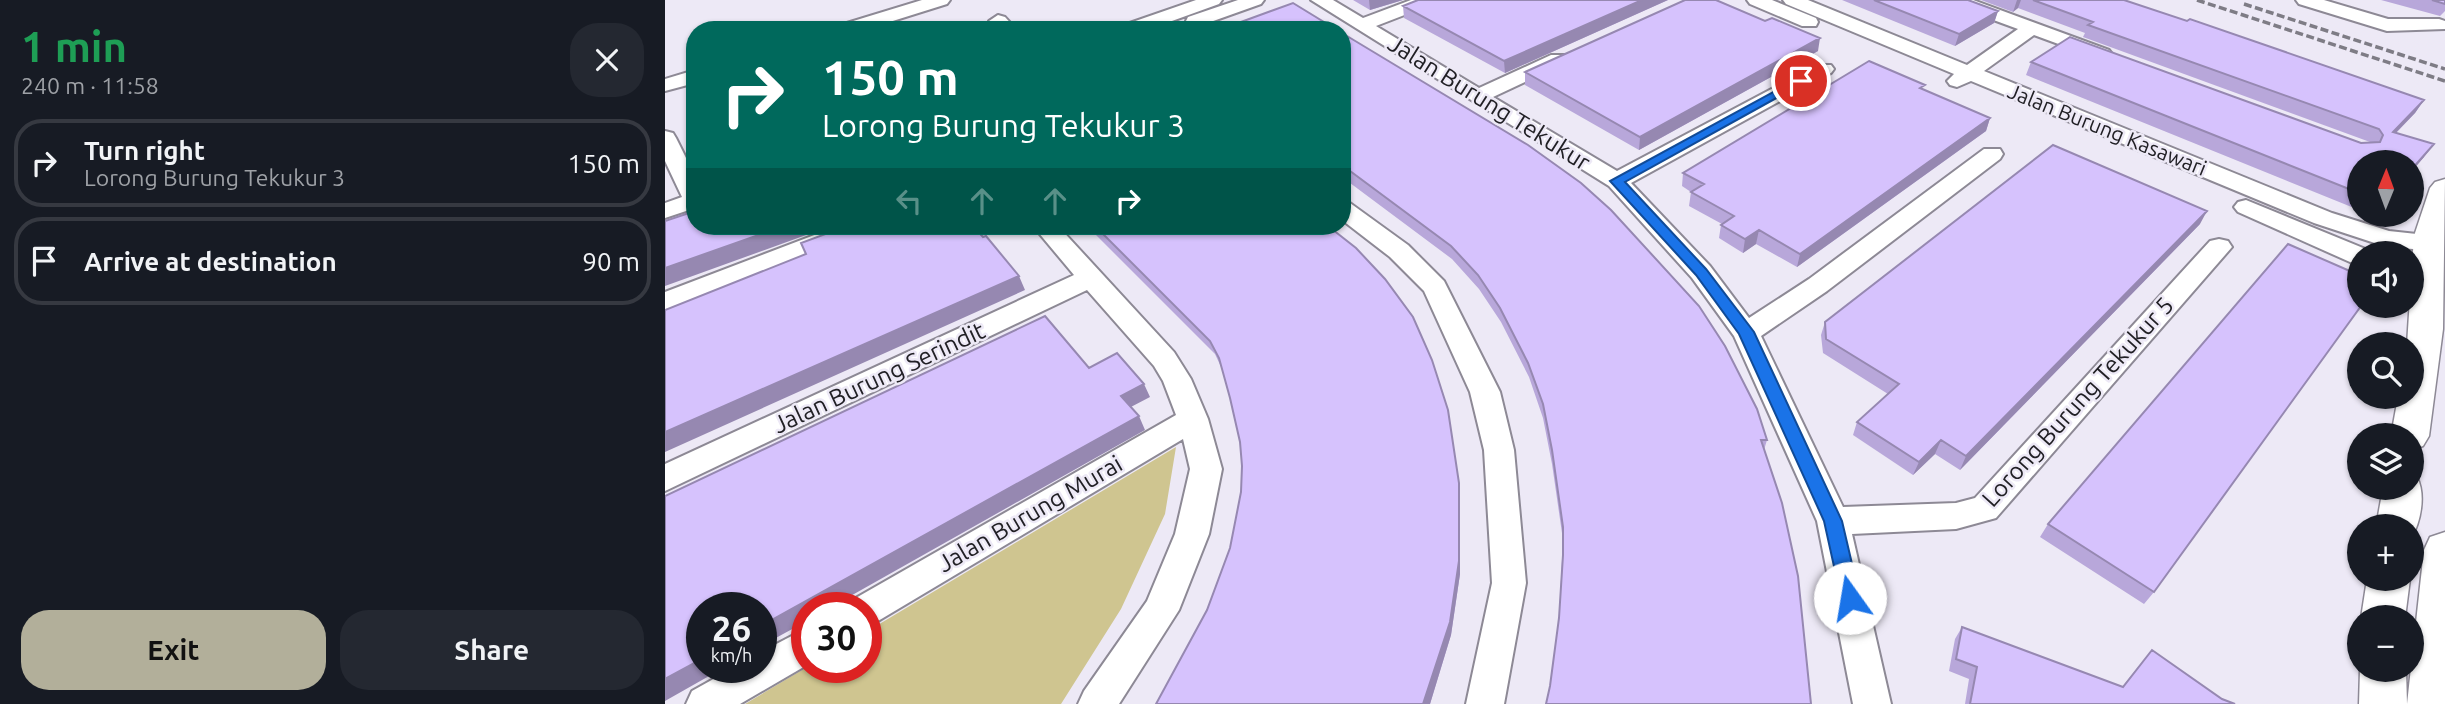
<!DOCTYPE html>
<meta charset="utf-8">
<style>
body{margin:0;font-family:Ubuntu,sans-serif;background:#242831;color:#f1f3f6;height:100vh;display:flex;flex-direction:column;font-size:26px;white-space:nowrap}
*{box-sizing:border-box;margin:0}
p{font-size:23px;color:#9ea1a6}
.icon{flex:none;width:38px;height:38px;fill:none;stroke:currentColor;stroke-width:2;stroke-linecap:round;stroke-linejoin:round}
.map{position:relative;flex:1;overflow:hidden}
.side{display:flex;flex-direction:column;background:#171b24;width:665px}
.side>*{flex:none}
.top-card{position:absolute;left:21px;top:21px;width:665px;height:214px;border-radius:28px;box-shadow:0 2px 5px #0004;background:#00695c;color:#fff;overflow:hidden}
.needle{width:46px;rotate:1deg}
.tools{position:absolute;left:1682px;top:150px;display:grid;gap:14px}
.tools a{display:grid;place-items:center;width:77px;height:77px;border-radius:50%;background:#171b24;box-shadow:0 2px 5px #0004;font-size:35px}
.speed{position:absolute;left:21px;top:592px;display:flex;gap:14px;font-size:35px;font-weight:700;text-align:center}
.speed>*{display:grid;place-content:center;width:91px;height:91px;border-radius:50%;background:#171b24;box-shadow:0 2px 5px #0004;line-height:1}
.speed small{font-size:18px;font-weight:400}
.speed .limit{border:10px solid #d22;background:#fff;color:#111}
.pin{position:absolute;display:grid;place-items:center;width:60px;height:60px;color:#fff;margin:-30px;border:4px solid #fff;border-radius:50%;box-shadow:0 2px 7px #0007}
.me{position:absolute;width:77px;margin:-38px;rotate:347deg;stroke-linejoin:round;filter:drop-shadow(0 0 5px #0008)}
.turn{display:flex;align-items:center;gap:24px;height:147px;padding:0 21px;font-size:32px}
.turn .icon{width:91px;height:91px;stroke-width:2.5}
.turn b{display:block;font-size:49px;line-height:60px}
.lanes{display:flex;align-items:center;height:66px;padding:0 21px;background:#0003;justify-content:center;gap:35px;direction:ltr}
.lanes .off{opacity:.35}
.round{display:grid;place-items:center;flex:none;width:74px;height:74px;border-radius:28px;background:#242831}
.headline{display:flex;align-items:center;justify-content:space-between;height:119px;padding:0 21px}
h1{font-size:42px;font-weight:700;line-height:52px;color:#1e9e55}
.primary-button{display:flex;gap:14px;margin-top:auto;padding:14px 21px}
.primary-button a{flex:1;height:80px;border-radius:28px;background:#b2af9a;color:#111;font-size:28px;font-weight:700;line-height:80px;text-align:center}
.primary-button a+a{background:#242831;color:#f1f3f6}
ul{padding:0;list-style:none}
li{display:flex;align-items:center;gap:21px;height:88px;margin:0 14px 10px;padding:0 7px;border:4px solid #363941;border-radius:28px}
li div{flex:1}
li b{display:block;font-size:26px}
li em{font-style:normal}
main{display:flex;flex:1;min-height:0}
.map>svg:first-child{display:block}
.green{fill:#cfc590}
.lines{fill:none;stroke-linecap:round;stroke-linejoin:round}
.minor-casing{stroke:#8d8995;stroke-width:4}
.major-casing{stroke:#8d8995;stroke-width:3}
.minor{fill:#fff;fill-rule:evenodd}
.major{fill:#fff;fill-rule:evenodd}
.rail{stroke:#7e7c85;stroke-width:3.5;stroke-dasharray:8 3.5;stroke-linecap:butt}
.wall{fill:#b8a7da}
.shaded-wall{fill:#9688b1}
.building{fill:#d6c2fd;stroke:#9688b1;stroke-width:2}
.route{fill:#1a73e8;stroke:#114b97;stroke-width:2}
.labels{text-anchor:middle;stroke-width:5;stroke-linejoin:round;paint-order:stroke}
.far-street-label{font-size:21px;fill:#212025;stroke:#ede9f6}
.street-label{font-size:24px;fill:#212025;stroke:#ede9f6}
</style>
<main>
<section class="side">
<div class="headline"><div><h1>1 min</h1><p>240 m · 11:58</p></div><a class="round"><svg class="icon" aria-label="close" viewBox="0 0 24 24"><path d="M6 6l12 12M18 6L6 18"/></svg></a></div>
<ul>
<li><svg class="icon" aria-label="right" viewBox="0 0 24 24"><path d="M7 20v-9h11M14 6l5 5-5 5"/></svg><div><b>Turn right</b><p>Lorong Burung Tekukur 3</p></div><em>150 m</em></li>
<li><svg class="icon" aria-label="arrive" viewBox="0 0 24 24"><path d="M6 21V4h12l-3 4 3 4H6"/></svg><div><b>Arrive at destination</b></div><em>90 m</em></li>
</ul>
<div class="primary-button"><a>Exit</a><a>Share</a></div>
</section>
<div class="map">
<svg width="1780" height="704" viewBox="0 0 1780 704">
<rect width="100%" height="100%" fill="#ede9f6"/>
<path class="green" d="M 511,447 L 500,514 L 456,609 L 396,704 L 80,704 L 142,667 L 201,667 L 201,632 Z"/>
<g class="lines">
<defs>
<path id="minor" d="M 257,0 L 285,0 L 282,4 L 199,30 L 170,30 L 172,26 Z
M 531,0 L 557,0 L 554,4 L 482,30 L 454,30 L 456,26 Z
M 573,0 L 599,0 L 596,4 L 537,25 L 523,25 L 521,21 L 523,17 Z
M 646,0 L 668,0 L 698,18 L 746,0 L 771,0 L 768,4 L 711,26 L 814,88 L 886,55 L 900,55 L 903,59 L 900,63 L 828,97 L 952,171 L 1152,65 L 1166,65 L 1169,69 L 1166,73 L 966,183 L 1045,266 L 1084,318 L 1144,279 L 1319,149 L 1335,149 L 1338,154 L 1335,159 L 1162,291 L 1096,336 L 1178,507 L 1291,503 L 1310,498 L 1545,241 L 1554,239 L 1563,241 L 1567,247 L 1331,518 L 1291,529 L 1187,534 L 1226,704 L 1188,704 L 1152,521 L 1069,336 L 1027,278 L 944,186 Z
M 1082,0 L 1107,0 L 1151,18 L 1153,22 L 1151,26 L 1137,26 L 1085,4 Z
M 1118,0 L 1143,0 L 1302,65 L 1353,29 L 1285,4 L 1282,0 L 1308,0 L 1444,50 L 1447,54 L 1437,60 L 1369,35 L 1319,71 L 1667,213 L 1724,231 L 1770,236 L 1773,242 L 1770,248 L 1761,250 L 1722,247 L 1649,223 L 1306,81 L 1292,87 L 1285,85 L 1282,81 L 1289,74 L 1121,4 Z
M 1631,0 L 1659,0 L 1723,19 L 1774,19 L 1780,21 L 1780,29 L 1722,31 L 1634,4 Z
M 333,15 L 340,17 L 352,30 L 332,30 L 324,21 Z
M 30,70 L 30,83 L 0,91 L 0,79 Z
M 0,131 L 8,133 L 11,138 L 30,176 L 30,208 L 0,218 L 0,203 L 17,197 L 0,161 Z
M 1581,200 L 1703,250 L 1705,254 L 1694,254 L 1694,264 L 1685,262 L 1573,212 L 1569,207 L 1573,202 Z
M 677,201 L 685,203 L 743,245 L 779,281 L 835,392 L 849,450 L 861,583 L 839,704 L 801,704 L 827,583 L 819,450 L 805,392 L 759,291 L 725,257 L 677,220 Z
M 173,226 L 207,226 L 204,231 L 0,311 L 0,292 Z
M 368,226 L 393,226 L 509,352 L 526,379 L 543,419 L 557,469 L 544,534 L 514,610 L 454,704 L 413,704 L 419,691 L 482,601 L 510,534 L 525,469 L 518,439 L 213,621 L 201,626 L 201,607 L 185,607 L 189,599 L 511,415 L 498,381 L 489,366 L 422,290 L 0,491 L 0,464 L 409,275 Z
M 142,628 L 142,665 L 75,704 L 21,704 L 27,691 L 70,667 L 96,667 L 96,652 Z"/>
<path id="major" d="M 1780,179 L 1778,329 L 1764,436 L 1758,446 L 1746,450 L 1746,436 L 1726,436 L 1733,397 L 1746,397 L 1746,345 L 1742,345 L 1749,236 L 1765,188 L 1770,182 Z
M 1746,475 L 1752,477 C 1761,495 1756,521 1746,539 L 1746,527 L 1711,527 L 1718,488 L 1746,488 Z
M 1780,532 L 1780,704 L 1742,704 L 1759,550 L 1765,537 Z
M 1702,579 L 1745,579 L 1740,618 L 1696,618 Z
M 1695,670 L 1741,670 L 1742,704 L 1694,704 Z"/>
</defs>
<use href="#minor" class="minor-casing"/>
<use href="#major" class="major-casing"/>
<use href="#minor" class="minor"/>
<use href="#major" class="major"/>
<path class="rail" d="M 1532,0 L 1780,81
M 1579,4 L 1780,69"/>
</g>
<path class="wall" d="M 688,0 L 738,0 L 705,10 Z
M 1003,0 L 840,73 L 739,18 L 738,6 Z
M 1177,0 L 1303,0 L 1333,11 L 1329,23 L 1290,46 Z
M 1316,0 L 1459,0 L 1759,100 L 1750,113 L 1731,133 L 1759,157 L 1746,172 L 1746,163 L 1694,163 L 1694,210 L 1361,75 L 1366,62 L 1696,143 L 1706,143 L 1705,142 L 1418,37 L 1420,33 L 1353,8 L 1348,12 Z
M 1716,0 L 1780,0 L 1780,11 L 1775,16 Z
M 677,33 L 1102,440 L 1099,450 L 885,686 L 894,618 L 898,540 L 887,464 L 878,418 L 864,377 L 836,322 L 814,289 L 787,259 L 677,177 Z
M 1153,51 L 974,150 L 860,85 L 860,72 Z
M 1259,90 L 1325,118 L 1321,131 L 1132,267 L 1091,244 L 1078,253 L 1054,238 L 1056,225 L 1057,224 L 1024,206 L 1026,192 L 1017,186 L 1018,173 Z
M 1535,224 L 1295,470 L 1270,454 L 1248,475 L 1188,435 L 1192,422 L 1223,394 L 1158,353 L 1156,335 L 1160,322 Z
M 422,226 L 663,226 L 794,483 L 795,497 L 795,574 L 786,635 L 765,704 L 491,704 L 542,610 L 565,548 L 576,492 L 577,466 L 575,442 L 565,398 L 557,369 L 550,354 Z
M 1383,524 L 1489,592 L 1479,604 L 1375,537 Z
M 1297,627 L 1457,687 L 1487,650 L 1557,699 L 1570,704 L 1300,704 L 1304,679 L 1284,671 L 1290,639 Z"/>
<path class="shaded-wall" d="M 704,0 L 738,0 L 705,10 Z
M 977,0 L 1003,0 L 840,73 L 839,61 Z
M 1352,0 L 1356,0 L 1353,8 L 1348,12 Z
M 1333,11 L 1329,23 L 1290,46 L 1294,34 Z
M 1155,38 L 1153,51 L 974,150 L 975,137 Z
M 1759,100 L 1750,113 L 1719,145 L 1728,132 Z
M 1325,118 L 1321,131 L 1132,267 L 1135,254 Z
M 1769,144 L 1759,157 L 1746,172 L 1746,170 Z
M 1542,211 L 1535,224 L 1295,470 L 1301,456 Z
M 119,226 L 166,226 L 0,286 L 0,268 Z
M 1094,230 L 1091,244 L 1078,253 L 1080,239 Z
M 354,276 L 360,290 L 0,452 L 0,432 Z
M 479,384 L 485,397 L 462,409 L 456,396 Z
M 474,416 L 480,430 L 166,607 L 142,607 L 142,621 L 96,646 L 96,626 Z
M 1276,440 L 1270,454 L 1248,475 L 1254,462 Z
M 794,483 L 795,497 L 795,574 L 786,635 L 765,704 L 758,704 Z
M 37,659 L 37,667 L 60,667 L 0,701 L 0,679 Z"/>
<path class="building" d="M 753,0 L 977,0 L 839,61 L 738,6 Z
M 1020,0 L 1051,0 L 1100,21 L 1107,18 L 1155,38 L 975,137 L 860,72 Z
M 1209,0 L 1303,0 L 1333,11 L 1294,34 Z
M 1368,0 L 1459,0 L 1522,21 L 1525,19 L 1759,100 L 1728,132 L 1769,144 L 1746,170 L 1746,163 L 1694,163 L 1694,193 L 1366,62 L 1405,37 L 1696,143 L 1715,142 L 1718,135 L 1714,129 L 1423,25 L 1428,22 Z
M 1767,0 L 1780,0 L 1780,4 Z
M 628,3 L 672,30 L 554,30 Z
M 677,33 L 863,145 L 916,183 L 946,210 L 1034,306 L 1060,346 L 1092,409 L 1102,440 L 1096,440 L 1117,503 L 1133,576 L 1146,704 L 881,704 L 885,686 L 894,618 L 898,555 L 898,527 L 887,450 L 878,404 L 863,363 L 835,308 L 813,275 L 786,246 L 677,165 Z
M 1204,61 L 1260,85 L 1255,88 L 1325,118 L 1135,254 L 1094,230 L 1080,239 L 1056,225 L 1069,216 L 1026,192 L 1039,184 L 1018,173 Z
M 1388,145 L 1542,211 L 1301,456 L 1276,440 L 1254,462 L 1192,422 L 1234,384 L 1161,339 L 1160,322 Z
M 30,211 L 30,226 L 119,226 L 0,268 L 0,221 Z
M 182,226 L 308,226 L 318,237 L 321,236 L 354,276 L 0,432 L 0,310 L 141,254 L 136,243 Z
M 430,226 L 663,226 L 691,248 L 720,279 L 748,317 L 767,360 L 783,410 L 794,483 L 794,561 L 785,622 L 758,704 L 491,704 L 542,610 L 565,548 L 576,492 L 577,466 L 575,442 L 565,398 L 554,358 L 545,341 Z
M 1623,244 L 1694,275 L 1694,306 L 1696,306 L 1489,592 L 1383,524 Z
M 380,316 L 424,368 L 452,353 L 479,384 L 456,396 L 474,416 L 96,626 L 96,607 L 37,607 L 37,659 L 0,679 L 0,496 Z
M 1297,627 L 1458,687 L 1487,650 L 1557,699 L 1570,704 L 1305,704 L 1312,667 L 1291,659 Z"/>
<path class="route" d="M 1132,79 L 1142,81 L 960,182 L 1041,269 L 1089,332 L 1177,521 L 1195,598 L 1192,604 L 1185,607 L 1178,604 L 1176,598 L 1159,521 L 1074,334 L 1031,275 L 945,181 Z"/>
<g class="labels">
<g class="far-street-label">
<text transform="translate(1442 130) rotate(22)" y="7">Jalan Burung Kasawari</text>
</g>
<g class="street-label">
<text transform="translate(824 103) rotate(32)" y="8">Jalan Burung Tekukur</text>
<text transform="translate(214 378) rotate(-25)" y="8">Jalan Burung Serindit</text>
<text transform="translate(1413 402) rotate(-48)" y="8">Lorong Burung Tekukur 5</text>
<text transform="translate(365 514) rotate(-30)" y="8">Jalan Burung Murai</text>
</g>
</g>
</svg>
<div class="tools">
<a><svg class="needle" viewBox="-14 -14 28 28"><path d="M0-13l5 13h-10z" fill="#e53935"/><path d="M0 13l5-13h-10z" fill="#9ea1a6"/></svg></a>
<a><svg class="icon" aria-label="sound" viewBox="0 0 24 24"><path d="M4 9h4l5-4v14l-5-4H4zM17 9q2 3 0 6"/></svg></a>
<a><svg class="icon" aria-label="search" viewBox="0 0 24 24"><circle cx="10" cy="10" r="6"/><path d="M15 15l6 6"/></svg></a>
<a><svg class="icon" aria-label="layers" viewBox="0 0 24 24"><path d="M12 4l9 5-9 5-9-5zM3 14l9 5 9-5"/></svg></a>
<a>+</a>
<a>−</a>
</div>
<div class="speed"><div>26<small>km/h</small></div><div class="limit">30</div></div>
<div class="pin" style="left:1136px;top:81px;background:#d93025"><svg class="icon" aria-label="arrive" viewBox="0 0 24 24"><path d="M6 21V4h12l-3 4 3 4H6"/></svg></div>
<svg class="me" style="left:1185px;top:598px" viewBox="-20 -20 40 40"><circle r="19" fill="#fff"/><path d="M0-13L10 11 0 6-10 11z" fill="#1a73e8"/></svg>
<div class="top-card">
<div class="turn"><svg class="icon" aria-label="right" viewBox="0 0 24 24"><path d="M7 20v-9h11M14 6l5 5-5 5"/></svg><div><b>150 m</b>Lorong Burung Tekukur 3</div></div>
<div class="lanes"><svg class="icon off" aria-label="left" viewBox="0 0 24 24"><path d="M17 20v-9H6M10 6l-5 5 5 5"/></svg><svg class="icon off" aria-label="ahead" viewBox="0 0 24 24"><path d="M12 20V5M6 11l6-6 6 6"/></svg><svg class="icon off" aria-label="ahead" viewBox="0 0 24 24"><path d="M12 20V5M6 11l6-6 6 6"/></svg><svg class="icon" aria-label="right" viewBox="0 0 24 24"><path d="M7 20v-9h11M14 6l5 5-5 5"/></svg></div>
</div>
</div>
</main>
